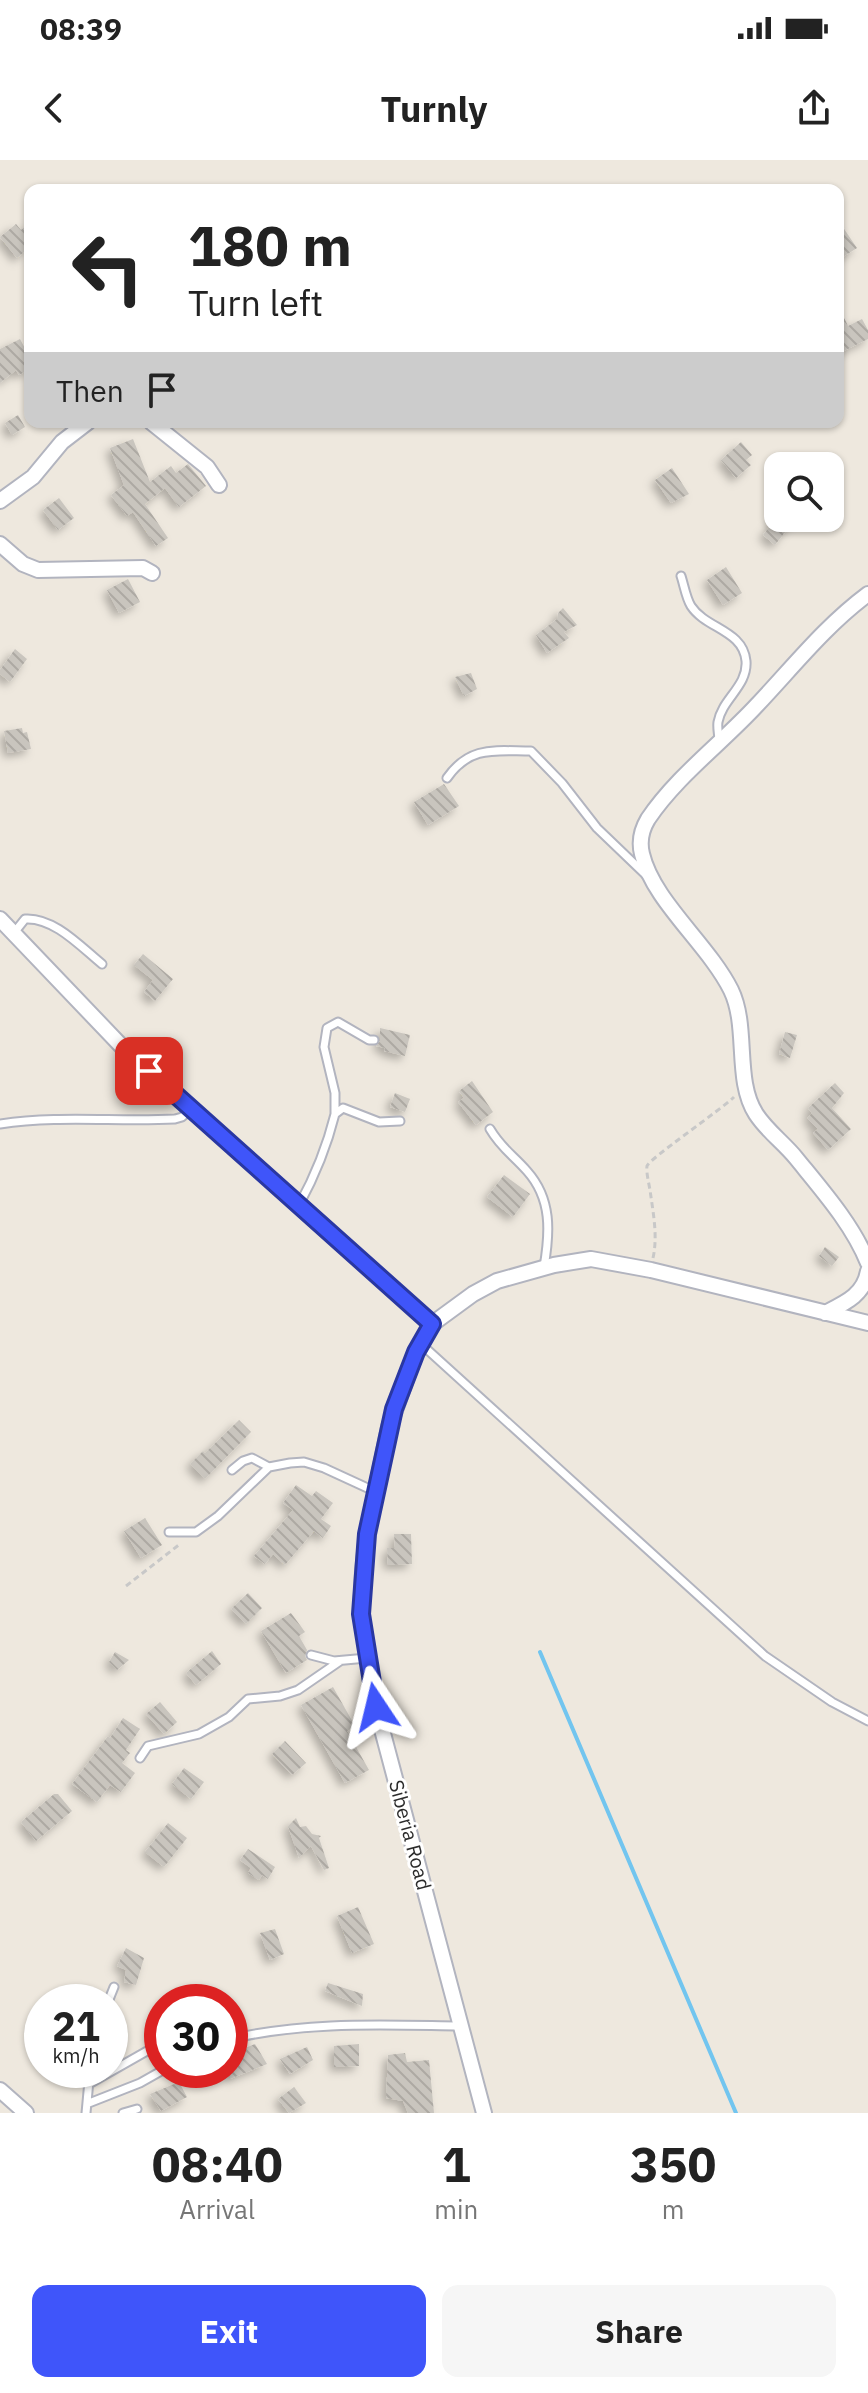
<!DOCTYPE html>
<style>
body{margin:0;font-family:"IBM Plex Sans",sans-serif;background:#f6f6f6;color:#222;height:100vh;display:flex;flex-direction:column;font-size:30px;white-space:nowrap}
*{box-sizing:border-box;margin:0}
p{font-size:26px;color:#767676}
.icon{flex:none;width:44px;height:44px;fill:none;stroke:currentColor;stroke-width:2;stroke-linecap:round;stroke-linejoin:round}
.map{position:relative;height:1953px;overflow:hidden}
.drawer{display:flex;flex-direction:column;background:#fff;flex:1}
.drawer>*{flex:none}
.top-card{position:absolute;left:24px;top:24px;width:820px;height:244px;border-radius:16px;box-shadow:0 2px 6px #0004;background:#fff;color:#222;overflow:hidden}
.buttons{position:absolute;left:764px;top:292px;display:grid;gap:16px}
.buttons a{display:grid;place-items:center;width:80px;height:80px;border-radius:16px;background:#fff;box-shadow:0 2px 6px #0004;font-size:40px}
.speed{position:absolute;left:24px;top:1824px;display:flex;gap:16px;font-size:40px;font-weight:700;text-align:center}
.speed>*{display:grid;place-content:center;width:104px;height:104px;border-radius:50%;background:#fff;box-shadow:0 2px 6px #0004;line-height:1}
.speed small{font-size:20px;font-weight:400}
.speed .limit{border:12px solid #d22;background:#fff;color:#111}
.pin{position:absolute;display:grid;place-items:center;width:68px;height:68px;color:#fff;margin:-34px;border-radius:16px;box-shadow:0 4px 12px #0006}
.me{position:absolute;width:88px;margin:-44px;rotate:350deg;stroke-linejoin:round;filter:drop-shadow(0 0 6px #0008)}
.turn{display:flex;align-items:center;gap:28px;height:168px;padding:0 32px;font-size:36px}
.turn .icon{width:104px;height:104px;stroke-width:2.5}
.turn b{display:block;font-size:56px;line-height:68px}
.then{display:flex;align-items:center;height:76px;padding:0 32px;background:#0003;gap:16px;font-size:30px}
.eta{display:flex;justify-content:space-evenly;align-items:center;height:136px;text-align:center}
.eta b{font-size:48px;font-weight:700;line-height:56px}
.action{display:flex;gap:16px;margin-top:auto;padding:16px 32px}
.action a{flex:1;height:92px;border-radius:16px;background:#3f55fa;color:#fff;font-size:32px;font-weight:700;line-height:92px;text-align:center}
.action a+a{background:#f6f6f6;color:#222}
.status{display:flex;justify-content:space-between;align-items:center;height:56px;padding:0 40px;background:#fff;direction:ltr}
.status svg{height:22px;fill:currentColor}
header{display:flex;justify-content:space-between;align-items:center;height:104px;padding:0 32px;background:#fff;font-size:36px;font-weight:700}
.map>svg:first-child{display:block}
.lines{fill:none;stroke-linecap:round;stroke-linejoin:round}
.stream{stroke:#72c5ef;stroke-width:4}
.building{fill:url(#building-back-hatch);filter:url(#shadow)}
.lane-casing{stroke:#b2b4bf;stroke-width:11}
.street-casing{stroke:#b2b4bf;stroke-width:18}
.path{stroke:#c8c8c8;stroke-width:3;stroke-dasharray:6 4;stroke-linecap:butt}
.lane{stroke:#fff;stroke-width:7}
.street{stroke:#fff;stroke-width:14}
.route-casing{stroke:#2937a2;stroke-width:20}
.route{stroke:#3f55fa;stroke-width:14}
.labels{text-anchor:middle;stroke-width:6;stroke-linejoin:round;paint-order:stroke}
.street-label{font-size:20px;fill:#2c2c2c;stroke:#fff}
</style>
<div class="status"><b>08:39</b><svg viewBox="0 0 49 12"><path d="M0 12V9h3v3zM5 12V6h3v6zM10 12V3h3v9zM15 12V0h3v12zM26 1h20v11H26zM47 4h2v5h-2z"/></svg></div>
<header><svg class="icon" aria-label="back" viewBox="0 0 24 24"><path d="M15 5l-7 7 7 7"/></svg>Turnly<svg class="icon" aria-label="share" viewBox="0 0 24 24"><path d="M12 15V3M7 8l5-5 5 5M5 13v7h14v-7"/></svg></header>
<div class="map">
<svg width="868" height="1953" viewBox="0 0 868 1953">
<defs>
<pattern id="building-back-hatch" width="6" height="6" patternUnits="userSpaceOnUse" patternTransform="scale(2)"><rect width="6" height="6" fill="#c9c5be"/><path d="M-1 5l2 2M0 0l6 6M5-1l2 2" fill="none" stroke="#ada9a3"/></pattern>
<filter id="shadow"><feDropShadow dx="-4.5" dy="4.5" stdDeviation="4" flood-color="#0004"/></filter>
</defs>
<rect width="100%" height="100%" fill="#eee8de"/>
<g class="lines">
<path class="stream" d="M 540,1492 L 736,1953"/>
</g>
<path class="building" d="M 838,60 L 857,88 L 838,100 Z
M 30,62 L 30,87 L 17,98 L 0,77 L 16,64 L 21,70 Z
M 838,145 L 848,166 L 862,159 L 868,170 L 868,179 L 838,194 Z
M 20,179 L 30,198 L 30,209 L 19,215 L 16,210 L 0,223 L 0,189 Z
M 18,255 L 25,267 L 12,275 L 5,263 Z
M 133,279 L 150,322 L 171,306 L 176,313 L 188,304 L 206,326 L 179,347 L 165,328 L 145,344 L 168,378 L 156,386 L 133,352 L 127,356 L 111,335 L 124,325 L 110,288 Z
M 741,282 L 752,295 L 746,300 L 751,305 L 736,318 L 721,300 Z
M 672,308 L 689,334 L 671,343 L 655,320 Z
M 59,338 L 74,358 L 58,370 L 43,350 Z
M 778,356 L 778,358 L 796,358 L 775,385 L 763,375 Z
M 726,407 L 742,433 L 723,445 L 707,420 Z
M 128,419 L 140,442 L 119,453 L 107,430 Z
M 563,448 L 577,465 L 564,472 L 569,478 L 547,493 L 536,475 L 557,459 L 558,453 Z
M 15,489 L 27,499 L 10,522 L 0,514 L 0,510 Z
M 471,513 L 477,529 L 464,536 L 455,517 Z
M 22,568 L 23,573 L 27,572 L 31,589 L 8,593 L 4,571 Z
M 444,624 L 459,646 L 428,665 L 414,642 Z
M 143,794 L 173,819 L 155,841 L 144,832 L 153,820 L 134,805 Z
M 380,868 L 410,875 L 405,896 L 384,891 L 385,888 L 376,886 L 380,881 Z
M 785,872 L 797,875 L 790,898 L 779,894 Z
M 472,921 L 493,952 L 476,965 L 458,942 L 464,938 L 459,931 Z
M 835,923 L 844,933 L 832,948 L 851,969 L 828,990 L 813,973 L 818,969 L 807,958 L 812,953 L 808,948 Z
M 395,933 L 410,939 L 405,952 L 390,947 Z
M 504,1015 L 530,1034 L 513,1057 L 487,1037 Z
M 825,1087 L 839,1097 L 832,1106 L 819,1096 Z
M 239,1260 L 251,1272 L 205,1319 L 190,1304 L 203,1291 L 205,1293 Z
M 296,1325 L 312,1336 L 316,1331 L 333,1343 L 321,1359 L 331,1366 L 323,1378 L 314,1371 L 285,1405 L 273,1394 L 265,1404 L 254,1396 L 293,1350 L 283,1343 Z
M 145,1358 L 162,1385 L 141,1398 L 124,1371 Z
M 394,1374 L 411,1374 L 412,1404 L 388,1405 L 387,1388 L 395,1388 Z
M 248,1433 L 262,1448 L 246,1464 L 231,1449 Z
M 291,1453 L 305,1472 L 299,1476 L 307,1490 L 305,1496 L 307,1500 L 286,1513 L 261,1471 Z
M 212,1491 L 221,1504 L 196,1525 L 186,1513 Z
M 115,1492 L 129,1500 L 117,1510 L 109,1502 Z
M 333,1527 L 355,1566 L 347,1571 L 369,1610 L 345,1623 L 301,1545 Z
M 160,1542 L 177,1562 L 164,1574 L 146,1554 Z
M 123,1558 L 140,1569 L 126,1590 L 130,1593 L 122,1603 L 135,1613 L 121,1632 L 110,1625 L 97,1642 L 72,1624 L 108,1576 L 110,1578 Z
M 285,1581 L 306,1603 L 292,1615 L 272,1594 Z
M 184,1608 L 204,1622 L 191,1639 L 172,1624 Z
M 54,1634 L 58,1634 L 72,1651 L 36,1681 L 21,1662 Z
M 296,1658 L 300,1667 L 306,1666 L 312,1674 L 321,1676 L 319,1678 L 329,1708 L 324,1710 L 311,1686 L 299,1698 L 288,1666 Z
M 168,1663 L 187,1678 L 164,1707 L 145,1692 Z
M 248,1689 L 275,1707 L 268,1719 L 262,1715 L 259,1720 L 248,1713 L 251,1708 L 240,1700 Z
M 358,1747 L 374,1784 L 352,1793 L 337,1756 Z
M 275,1769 L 284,1794 L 270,1800 L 260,1773 Z
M 126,1788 L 144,1798 L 136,1825 L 124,1822 L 126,1810 L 117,1806 Z
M 328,1823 L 363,1834 L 362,1846 L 325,1831 Z
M 255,1884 L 267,1904 L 230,1919 L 230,1894 Z
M 359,1884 L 359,1906 L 334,1907 L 334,1886 Z
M 307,1887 L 313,1900 L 290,1914 L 280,1899 Z
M 405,1893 L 407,1902 L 429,1900 L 434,1953 L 408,1953 L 403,1941 L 386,1938 L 388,1895 Z
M 179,1922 L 187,1937 L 161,1951 L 150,1934 Z
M 294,1927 L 306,1943 L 289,1953 L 278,1939 Z"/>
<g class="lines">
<defs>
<path id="lane" d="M 681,416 C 684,425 686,438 691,446 C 706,469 743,470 746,501 C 748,526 722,539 718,562 C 717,568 719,575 719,581
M 447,618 C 470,585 496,591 531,591 L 562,623 L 597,668 L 646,715
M 13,774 L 25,759 C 54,757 81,787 102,804
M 335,954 L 335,933 L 324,887 L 327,868 L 338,862 L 369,880 L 374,880
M 0,964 C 59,955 116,962 175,959 L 182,957 L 191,949
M 490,969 C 501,988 513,995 527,1011 C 552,1039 550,1072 544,1107
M 299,1045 C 315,1016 327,986 335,954 L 343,948 L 379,962 L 400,961
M 420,1183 L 765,1496 L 832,1542 L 868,1561
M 232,1310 L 243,1301 L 252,1298 L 269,1307
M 169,1372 L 196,1372 L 218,1356 L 269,1307 L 290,1303 L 304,1302 L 324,1308 L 374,1331
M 311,1495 L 334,1501 L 367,1498
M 140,1598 L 148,1586 L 199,1574 L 229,1557 L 248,1539 L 280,1536 L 298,1530 L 340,1501
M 108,1842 L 114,1827
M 230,1879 C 309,1861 381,1865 461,1866
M 89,1924 L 147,1891
M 89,1943 L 140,1923 L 163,1910
M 86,1953 L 90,1910
M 123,1953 L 137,1949"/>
<path id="street" d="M 151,262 L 207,307 L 219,325
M 0,341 L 33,317 L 62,282 L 88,262
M 0,384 L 23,404 L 38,410 L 143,408 L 152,413
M 868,434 C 825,466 793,507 757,545 C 722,583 677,616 648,659 C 642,669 639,682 642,694 C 653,741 708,784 731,830 C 749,867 734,920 756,954 C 767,971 784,983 796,998 C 822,1030 853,1065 868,1103
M 0,759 L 128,893 L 432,1164
M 825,1153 C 845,1143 864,1135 868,1111
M 0,1930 L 26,1953
M 484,1953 L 376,1547 L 361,1454 L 363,1411 L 367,1374 L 389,1267 L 416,1192 L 432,1164 L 473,1134 L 497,1121 L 554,1105 L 591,1099 L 651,1110 L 868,1163"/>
</defs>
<use href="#lane" class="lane-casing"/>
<use href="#street" class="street-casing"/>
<path class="path" d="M 653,1098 C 658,1076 653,1052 650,1030 C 649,1024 646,1012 647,1006 C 649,999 722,949 734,937
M 126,1426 L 180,1384"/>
<use href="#lane" class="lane"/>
<use href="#street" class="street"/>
</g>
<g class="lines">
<defs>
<path id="route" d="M 149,911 L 432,1164 L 416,1192 L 394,1249 L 367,1374 L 361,1454 L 376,1547"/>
</defs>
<use href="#route" class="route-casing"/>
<use href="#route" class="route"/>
</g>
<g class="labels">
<g class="street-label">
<text transform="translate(410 1675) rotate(75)" y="7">Siberia Road</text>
</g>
</g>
</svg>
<div class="buttons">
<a><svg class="icon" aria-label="search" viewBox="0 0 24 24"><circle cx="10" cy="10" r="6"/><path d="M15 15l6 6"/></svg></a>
</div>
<div class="speed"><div>21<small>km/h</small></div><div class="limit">30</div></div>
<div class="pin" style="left:149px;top:911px;background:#d93025"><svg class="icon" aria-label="arrive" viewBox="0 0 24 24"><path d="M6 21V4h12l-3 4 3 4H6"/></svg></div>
<svg class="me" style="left:376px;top:1547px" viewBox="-20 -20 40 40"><path d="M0-17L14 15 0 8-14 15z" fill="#3f55fa" stroke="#fff" stroke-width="4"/></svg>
<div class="top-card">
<div class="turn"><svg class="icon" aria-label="left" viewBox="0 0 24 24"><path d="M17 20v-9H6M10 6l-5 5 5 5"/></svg><div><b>180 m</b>Turn left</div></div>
<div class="then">Then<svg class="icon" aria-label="arrive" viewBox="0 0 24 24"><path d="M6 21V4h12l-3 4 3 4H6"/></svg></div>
</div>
</div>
<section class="drawer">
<div class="eta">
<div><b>08:40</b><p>Arrival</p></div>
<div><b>1</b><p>min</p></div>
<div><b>350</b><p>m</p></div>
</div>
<div class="action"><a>Exit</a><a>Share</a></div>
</section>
